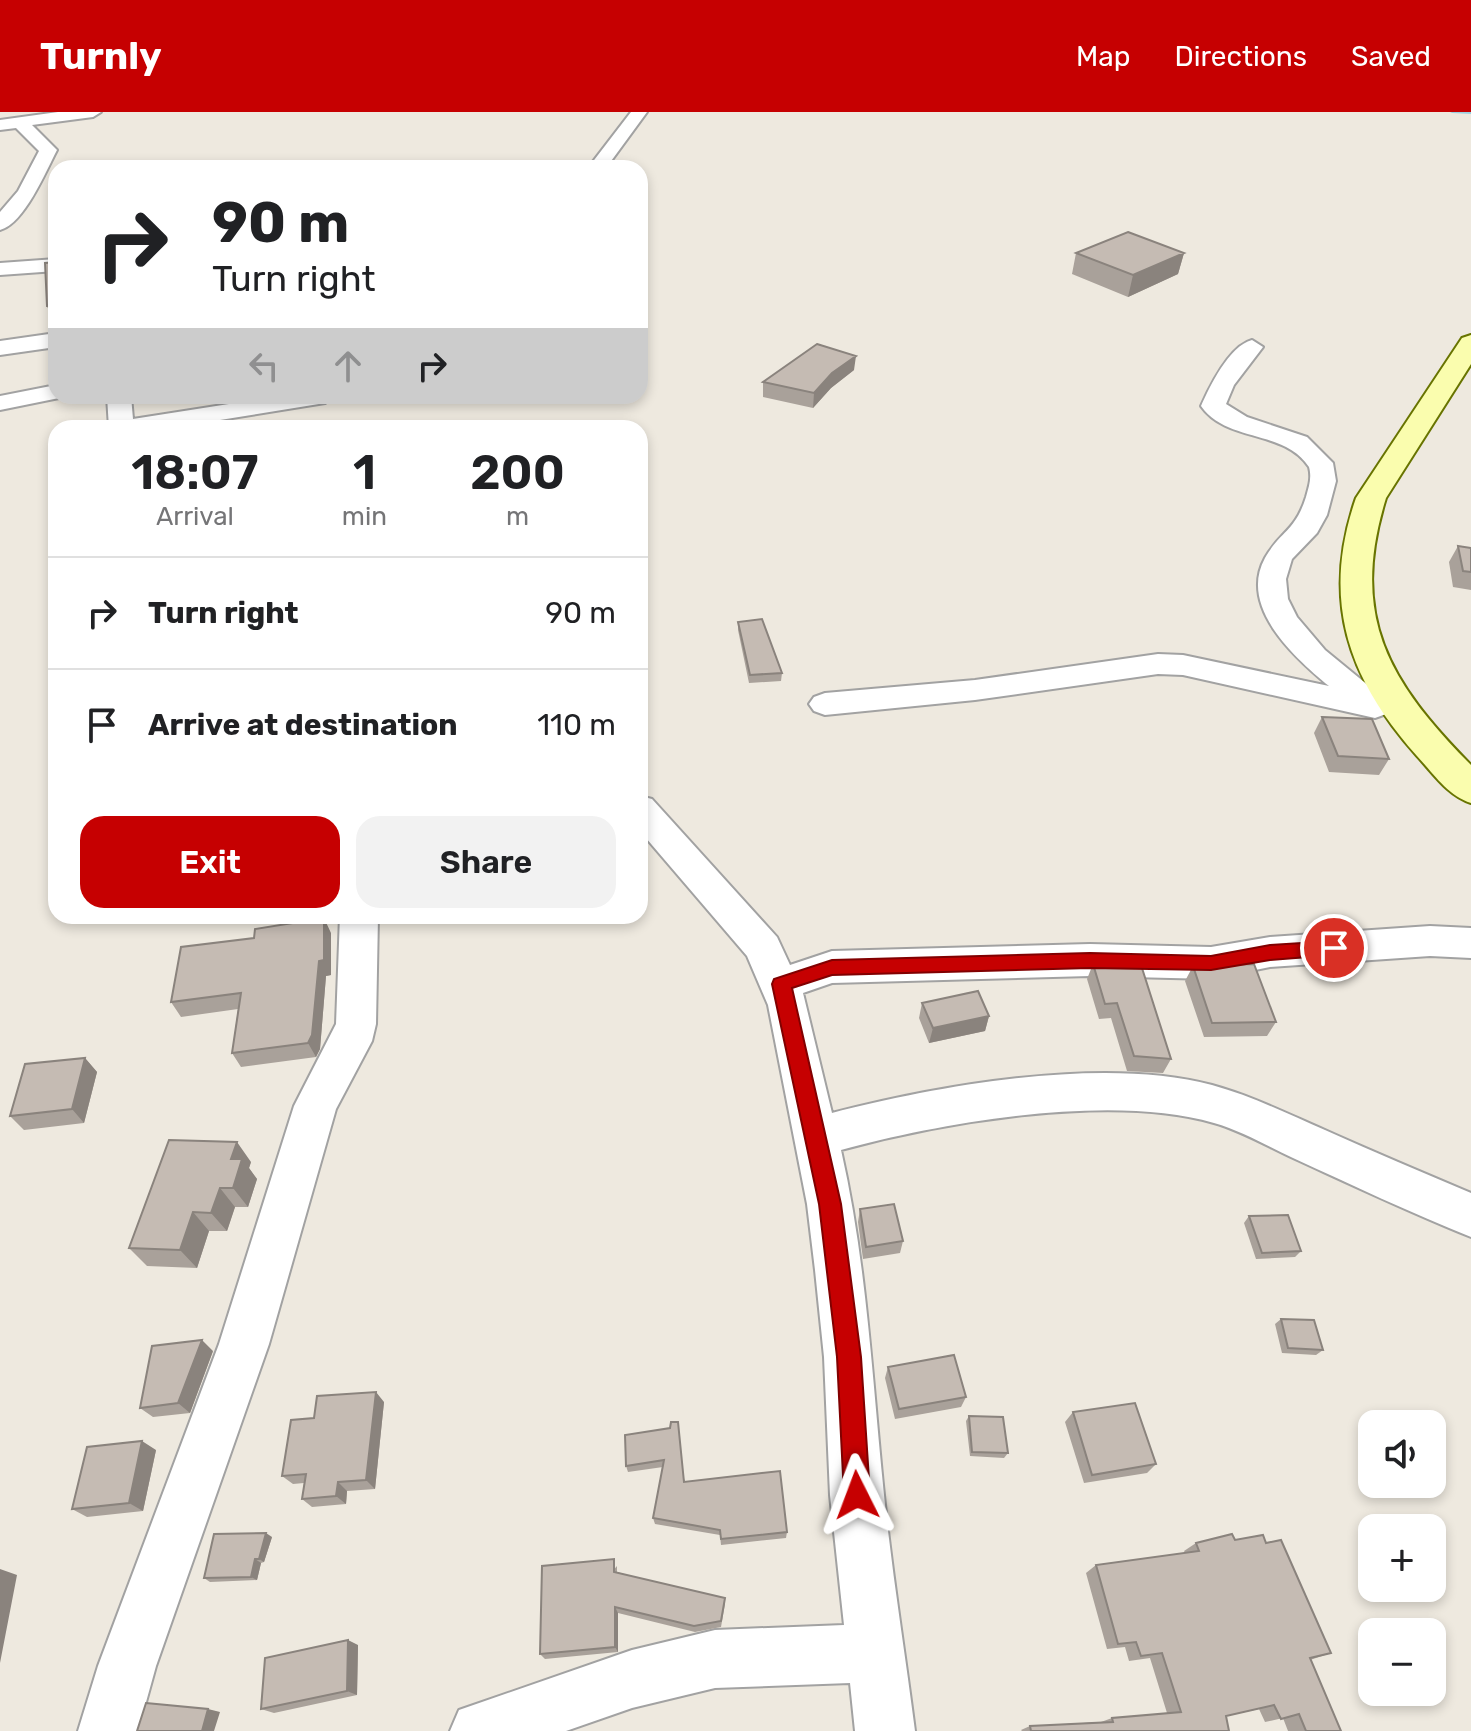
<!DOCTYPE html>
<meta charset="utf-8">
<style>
body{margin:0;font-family:Rubik,sans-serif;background:#f2f2f2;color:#202124;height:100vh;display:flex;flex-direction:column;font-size:30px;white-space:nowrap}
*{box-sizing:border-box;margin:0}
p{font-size:26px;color:#757577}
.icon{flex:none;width:44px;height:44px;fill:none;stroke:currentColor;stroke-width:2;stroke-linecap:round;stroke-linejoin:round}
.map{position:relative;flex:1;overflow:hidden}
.panel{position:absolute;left:48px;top:308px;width:600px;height:504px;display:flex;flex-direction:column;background:#fff;border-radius:24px;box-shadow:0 4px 12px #0003}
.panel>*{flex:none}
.hud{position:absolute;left:48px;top:48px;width:600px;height:244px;border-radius:24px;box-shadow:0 4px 12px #0003;background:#fff;color:#202124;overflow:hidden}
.tools{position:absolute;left:1358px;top:1298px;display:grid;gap:16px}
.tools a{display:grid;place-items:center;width:88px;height:88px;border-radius:16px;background:#fff;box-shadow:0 4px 12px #0003;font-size:40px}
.pin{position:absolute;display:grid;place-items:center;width:68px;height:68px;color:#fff;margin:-34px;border:4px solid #fff;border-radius:50%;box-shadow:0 2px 8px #0007}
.me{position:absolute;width:88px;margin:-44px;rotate:357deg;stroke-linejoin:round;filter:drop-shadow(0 0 6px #0008)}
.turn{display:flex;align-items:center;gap:28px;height:168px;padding:0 32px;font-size:36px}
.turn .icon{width:104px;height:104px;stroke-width:2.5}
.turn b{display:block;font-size:56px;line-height:68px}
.lanes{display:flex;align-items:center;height:76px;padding:0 32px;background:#0003;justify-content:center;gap:40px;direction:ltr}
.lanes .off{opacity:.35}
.eta{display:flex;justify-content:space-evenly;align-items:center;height:136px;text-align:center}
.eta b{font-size:48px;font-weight:600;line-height:56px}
.primary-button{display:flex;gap:16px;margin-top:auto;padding:16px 32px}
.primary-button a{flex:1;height:92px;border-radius:24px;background:#c60001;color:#fff;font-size:32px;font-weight:600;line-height:92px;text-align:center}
.primary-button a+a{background:#f2f2f2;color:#202124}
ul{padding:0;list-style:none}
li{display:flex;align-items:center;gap:24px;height:112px;padding:0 32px;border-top:2px solid #e0e0e0}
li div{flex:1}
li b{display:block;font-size:30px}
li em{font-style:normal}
header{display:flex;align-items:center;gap:48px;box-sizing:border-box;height:112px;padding:0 40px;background:#c60001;color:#fff}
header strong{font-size:38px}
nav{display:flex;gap:44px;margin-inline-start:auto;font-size:28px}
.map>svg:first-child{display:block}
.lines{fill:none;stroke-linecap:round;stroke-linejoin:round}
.stream{fill:#9cd0df;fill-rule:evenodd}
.street-casing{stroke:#a2a2a2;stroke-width:4}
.secondary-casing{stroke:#687400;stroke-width:4}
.street{fill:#fff;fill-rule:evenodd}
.secondary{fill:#fafdae;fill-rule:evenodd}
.wall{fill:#a9a19a}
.shaded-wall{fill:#8a837d}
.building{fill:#c5bbb3;stroke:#8a837d;stroke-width:2}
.route{fill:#c60001;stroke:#810001;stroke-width:2}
</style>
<header>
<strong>Turnly</strong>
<nav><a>Map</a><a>Directions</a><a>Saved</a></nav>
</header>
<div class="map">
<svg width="1471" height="1619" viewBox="0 0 1471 1619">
<rect width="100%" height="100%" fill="#eee9df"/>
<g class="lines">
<path class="stream" d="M 1450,0 L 1471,0 L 1471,2 L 1452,1 Z"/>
<defs>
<path id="street" d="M 58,0 L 101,0 L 93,5 L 32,13 L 57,38 C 46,59 24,112 0,118 L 0,100 L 18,79 L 39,39 L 16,16 L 0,18 L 0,8 Z
M 631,0 L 647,0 L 606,56 L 588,56 Z
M 56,147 L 56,159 L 0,163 L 0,151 Z
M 56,221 L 56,235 L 0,243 L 0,229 Z
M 1252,228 L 1263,235 L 1234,273 L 1226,292 L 1247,305 L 1307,325 L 1333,351 L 1336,369 L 1327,403 L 1317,421 L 1292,447 L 1286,467 L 1288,487 L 1297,505 L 1325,538 L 1386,588 L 1391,595 L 1386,602 L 1375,606 L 1183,563 L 1158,562 L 975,588 L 825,603 L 814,599 L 809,592 L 814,585 L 825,581 L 975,568 L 1158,542 L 1183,543 L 1329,574 C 1295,546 1238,495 1265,446 C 1280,419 1295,420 1306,385 C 1309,374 1312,366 1309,355 C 1284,317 1227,331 1201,294 C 1210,274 1229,234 1252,228 Z
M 56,273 L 56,284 L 64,285 L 0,298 L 0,284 Z
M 107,284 L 131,284 L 133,307 L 280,284 L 337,284 L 325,291 L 170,316 L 109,316 Z
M 640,684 L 652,687 L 777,825 L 790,853 L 832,839 L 1090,832 L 1211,835 L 1270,825 L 1430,814 L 1471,816 L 1471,846 L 1430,844 L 1270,855 L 1211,867 L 1090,864 L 832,871 L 803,881 L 832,1001 C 940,973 1104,944 1212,973 C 1252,984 1288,1002 1325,1018 C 1374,1040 1422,1060 1471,1081 L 1471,1125 C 1411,1101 1352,1073 1293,1046 C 1267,1034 1242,1019 1214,1011 C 1111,981 944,1010 841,1038 C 867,1153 872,1266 884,1383 C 892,1462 905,1540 915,1619 L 855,1619 L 850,1571 L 715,1576 L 632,1596 L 566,1619 L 450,1619 L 459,1598 L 632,1538 L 715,1518 L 844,1513 L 830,1383 L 824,1245 L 815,1158 L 807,1092 L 768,893 L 747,844 L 640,719 Z
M 340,804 L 378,804 L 376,912 L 372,929 L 336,997 L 269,1232 L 156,1554 L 138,1619 L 78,1619 L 98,1554 L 219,1232 L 294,994 L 336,912 Z"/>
<path id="secondary" d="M 1471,223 L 1471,252 L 1386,386 C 1349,505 1389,570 1471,653 L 1471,691 C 1448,684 1433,661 1417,644 C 1347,566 1321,487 1356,386 L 1462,226 Z"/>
</defs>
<use href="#street" class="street-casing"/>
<use href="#secondary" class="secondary-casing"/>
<use href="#street" class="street"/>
<use href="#secondary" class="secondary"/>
</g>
<path class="wall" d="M 1076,141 L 1184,141 L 1178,162 L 1128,185 L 1072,162 Z
M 854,258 L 831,276 L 813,296 L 763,285 L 763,270 Z
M 1458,434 L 1471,436 L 1471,478 L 1453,475 L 1449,450 Z
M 738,510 L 782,561 L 781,569 L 749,571 L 738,518 Z
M 1322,605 L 1389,647 L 1379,663 L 1329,660 L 1314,621 Z
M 331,821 L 331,863 L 326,864 L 320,937 L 316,945 L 241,955 L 232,941 L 238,897 L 181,905 L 171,890 Z
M 1093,852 L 1171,947 L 1163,961 L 1127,959 L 1111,906 L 1099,907 L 1087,867 Z
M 1193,854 L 1276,910 L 1267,924 L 1204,925 L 1185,869 Z
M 922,891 L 989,904 L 985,919 L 929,931 L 919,906 Z
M 85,946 L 97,960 L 84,1011 L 24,1018 L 10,1004 Z
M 251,1050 L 249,1056 L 257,1067 L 248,1095 L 235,1095 L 227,1119 L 209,1119 L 197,1156 L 147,1154 L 129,1136 Z
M 860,1097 L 903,1129 L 900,1141 L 863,1147 L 858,1110 Z
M 1249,1104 L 1301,1139 L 1295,1145 L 1256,1147 L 1244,1111 Z
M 1281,1207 L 1323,1238 L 1316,1243 L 1282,1241 L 1275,1212 Z
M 213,1239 L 190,1301 L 153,1305 L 140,1296 Z
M 888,1255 L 966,1285 L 961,1295 L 895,1307 L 885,1266 Z
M 384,1290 L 375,1377 L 347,1379 L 346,1392 L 312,1395 L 302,1387 L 304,1371 L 293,1372 L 282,1364 L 314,1306 Z
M 1073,1300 L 1156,1352 L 1147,1361 L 1084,1371 L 1065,1310 Z
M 969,1304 L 1008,1341 L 1004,1346 L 970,1344 L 966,1309 Z
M 670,1316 L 685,1370 L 787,1420 L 786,1426 L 721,1433 L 720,1423 L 655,1412 L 653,1406 L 663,1355 L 628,1360 L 626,1354 Z
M 156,1338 L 143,1399 L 87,1405 L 72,1397 Z
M 272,1425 L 264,1450 L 261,1451 L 257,1468 L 210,1470 L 204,1466 Z
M 1235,1428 L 1266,1431 L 1331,1541 L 1310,1548 L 1341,1619 L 1288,1619 L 1283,1606 L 1265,1610 L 1259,1597 L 1226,1604 L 1229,1619 L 1022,1619 L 1021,1618 L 1030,1614 L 1101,1610 L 1112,1606 L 1167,1601 L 1150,1546 L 1129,1549 L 1125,1535 L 1107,1537 L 1086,1461 L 1096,1453 L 1185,1441 L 1184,1439 L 1196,1431 Z
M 617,1454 L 617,1460 L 725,1492 L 721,1515 L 695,1520 L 618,1501 L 618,1540 L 545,1547 L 540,1542 Z
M 358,1533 L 357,1583 L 274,1601 L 261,1597 Z"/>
<path class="shaded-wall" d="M 1184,141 L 1178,162 L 1128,185 L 1133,163 Z
M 56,193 L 56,208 L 53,208 L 47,194 Z
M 856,244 L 854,258 L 831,276 L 813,296 L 814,281 L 832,261 Z
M 324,806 L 331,821 L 331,863 L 326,864 L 320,937 L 316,945 L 308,931 Z
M 989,904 L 985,919 L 929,931 L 933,916 Z
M 85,946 L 97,960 L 84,1011 L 72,997 Z
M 237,1030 L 251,1050 L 249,1056 L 257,1067 L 248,1095 L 233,1076 L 231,1047 Z
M 220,1076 L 235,1095 L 227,1119 L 211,1101 Z
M 193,1100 L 209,1119 L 197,1156 L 180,1138 Z
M 202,1228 L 213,1239 L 190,1301 L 178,1291 Z
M 376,1280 L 384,1290 L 375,1377 L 366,1368 Z
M 142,1329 L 156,1338 L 143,1399 L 129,1391 Z
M 338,1370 L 347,1379 L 346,1392 L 336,1384 Z
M 266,1421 L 272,1425 L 264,1450 L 259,1447 Z
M 255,1447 L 261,1451 L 257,1468 L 251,1465 Z
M 0,1457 L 17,1463 L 0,1551 Z
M 615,1495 L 618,1501 L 618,1540 L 615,1535 Z
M 348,1528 L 358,1533 L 357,1583 L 347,1579 Z
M 208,1597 L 220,1600 L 214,1619 L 202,1619 Z"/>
<path class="building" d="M 1128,120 L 1184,141 L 1133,163 L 1076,141 Z
M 56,150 L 56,193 L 47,194 L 45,151 Z
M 817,232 L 856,244 L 832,261 L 814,281 L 763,270 Z
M 1458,434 L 1471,436 L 1471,460 L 1463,459 Z
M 762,507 L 782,561 L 750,563 L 738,510 Z
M 1322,605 L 1372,607 L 1389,647 L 1338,644 Z
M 324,806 L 324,848 L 319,849 L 312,923 L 308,931 L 232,941 L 241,881 L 171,890 L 181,835 L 254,826 L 255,817 Z
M 1093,852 L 1141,853 L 1171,947 L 1134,944 L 1117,891 L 1105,892 Z
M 1254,852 L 1276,910 L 1212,911 L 1193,854 Z
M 978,879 L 989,904 L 933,916 L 922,891 Z
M 85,946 L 72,997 L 10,1004 L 25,952 Z
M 169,1028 L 237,1030 L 231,1047 L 242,1047 L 233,1076 L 220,1076 L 211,1101 L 193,1100 L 180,1138 L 129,1136 Z
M 894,1092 L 903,1129 L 866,1135 L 860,1097 Z
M 1288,1103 L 1301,1139 L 1262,1141 L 1249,1104 Z
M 1281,1207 L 1314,1208 L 1323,1238 L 1288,1236 Z
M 202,1228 L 178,1291 L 140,1296 L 152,1234 Z
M 954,1243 L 966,1285 L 899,1297 L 888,1255 Z
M 376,1280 L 366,1368 L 338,1370 L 336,1384 L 302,1387 L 306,1362 L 282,1364 L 291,1308 L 314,1306 L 317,1284 Z
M 1135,1291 L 1156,1352 L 1092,1363 L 1073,1300 Z
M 969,1304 L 1003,1305 L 1008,1341 L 972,1340 Z
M 671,1310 L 678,1310 L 684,1370 L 780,1359 L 787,1420 L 721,1427 L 720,1418 L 653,1406 L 664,1348 L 626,1354 L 625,1323 L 670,1316 Z
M 142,1329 L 129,1391 L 72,1397 L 87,1335 Z
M 266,1421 L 259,1447 L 255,1447 L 251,1465 L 204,1466 L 214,1422 Z
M 1232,1422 L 1235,1428 L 1263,1423 L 1266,1431 L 1281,1428 L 1331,1541 L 1310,1546 L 1341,1619 L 1306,1619 L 1299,1602 L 1281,1607 L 1274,1593 L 1226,1604 L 1229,1619 L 1031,1619 L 1030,1614 L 1113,1610 L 1112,1606 L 1181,1600 L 1162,1541 L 1141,1544 L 1136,1530 L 1118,1532 L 1096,1453 L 1199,1439 L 1196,1431 Z
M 614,1447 L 614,1460 L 725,1486 L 721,1509 L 694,1514 L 615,1495 L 615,1535 L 540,1542 L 542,1454 Z
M 348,1528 L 347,1579 L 261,1597 L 265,1546 Z
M 146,1591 L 208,1597 L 202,1619 L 137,1619 Z"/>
<path class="route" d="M 1334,829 L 1343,836 L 1334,843 L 1270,848 L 1211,858 L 1090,856 L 832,863 L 792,876 L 841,1092 L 861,1245 L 870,1383 L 866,1392 L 857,1396 L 848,1392 L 844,1383 L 837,1245 L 819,1092 L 772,872 L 774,867 L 832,848 L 1090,841 L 1211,844 L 1270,833 Z"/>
</svg>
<div class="tools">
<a><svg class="icon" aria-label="sound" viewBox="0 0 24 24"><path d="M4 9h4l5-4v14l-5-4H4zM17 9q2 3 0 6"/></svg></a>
<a>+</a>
<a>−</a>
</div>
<div class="pin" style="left:1334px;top:836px;background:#d93025"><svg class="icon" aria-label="arrive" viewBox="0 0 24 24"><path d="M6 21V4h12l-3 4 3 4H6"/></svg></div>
<svg class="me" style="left:857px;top:1383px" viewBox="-20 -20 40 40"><path d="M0-17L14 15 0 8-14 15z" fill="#c60001" stroke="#fff" stroke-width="4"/></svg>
<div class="hud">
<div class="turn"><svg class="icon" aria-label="right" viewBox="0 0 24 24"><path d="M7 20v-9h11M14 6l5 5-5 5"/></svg><div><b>90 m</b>Turn right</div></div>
<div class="lanes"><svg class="icon off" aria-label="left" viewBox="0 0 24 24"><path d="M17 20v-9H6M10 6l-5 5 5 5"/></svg><svg class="icon off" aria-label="ahead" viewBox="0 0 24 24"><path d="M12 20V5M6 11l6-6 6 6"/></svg><svg class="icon" aria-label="right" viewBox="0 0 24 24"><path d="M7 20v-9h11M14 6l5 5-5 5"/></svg></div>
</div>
<section class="panel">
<div class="eta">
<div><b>18:07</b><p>Arrival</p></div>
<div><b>1</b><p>min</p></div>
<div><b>200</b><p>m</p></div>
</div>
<ul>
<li><svg class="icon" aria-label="right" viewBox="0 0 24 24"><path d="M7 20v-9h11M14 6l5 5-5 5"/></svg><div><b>Turn right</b></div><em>90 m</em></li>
<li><svg class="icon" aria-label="arrive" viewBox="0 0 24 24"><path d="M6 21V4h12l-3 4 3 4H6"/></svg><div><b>Arrive at destination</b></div><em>110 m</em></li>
</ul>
<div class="primary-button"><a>Exit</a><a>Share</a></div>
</section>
</div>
